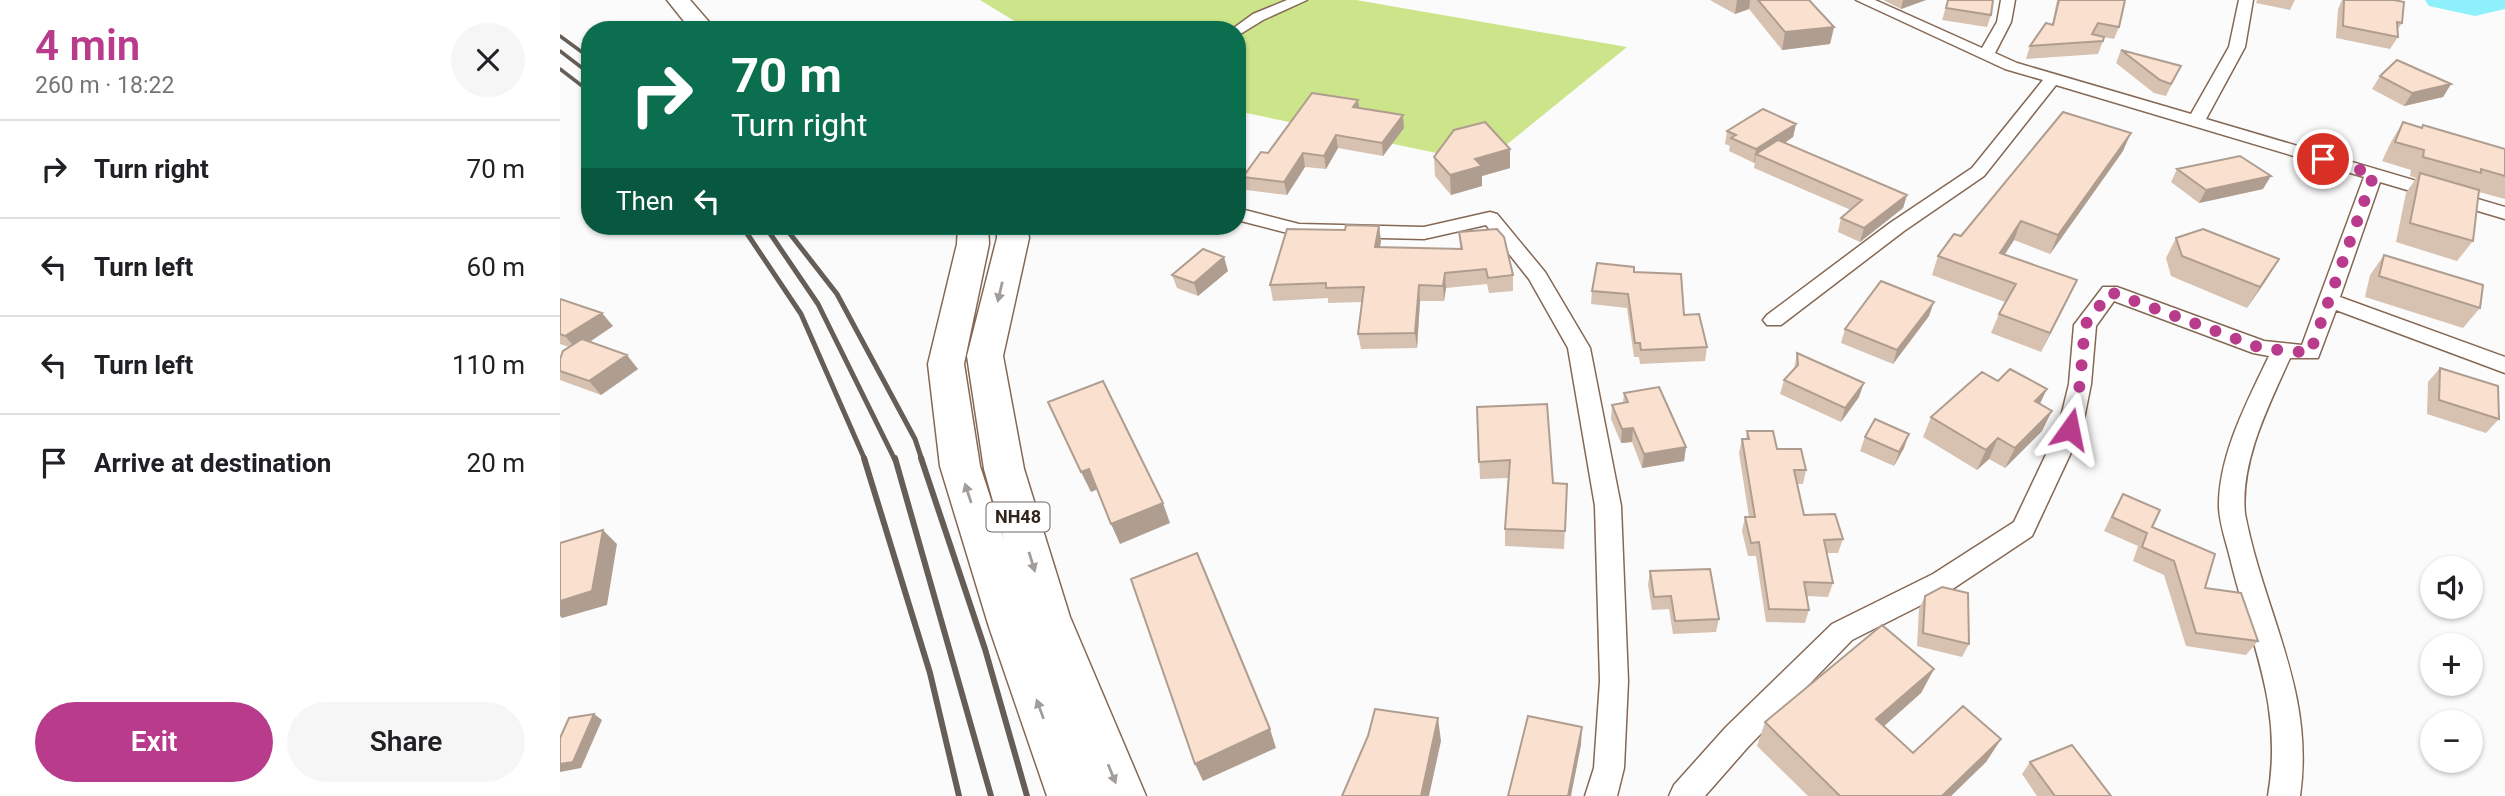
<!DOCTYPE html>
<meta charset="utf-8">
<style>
body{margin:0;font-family:Roboto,sans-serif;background:#f6f6f6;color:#202124;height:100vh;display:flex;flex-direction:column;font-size:26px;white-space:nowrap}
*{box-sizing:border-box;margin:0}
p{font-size:23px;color:#757577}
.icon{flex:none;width:38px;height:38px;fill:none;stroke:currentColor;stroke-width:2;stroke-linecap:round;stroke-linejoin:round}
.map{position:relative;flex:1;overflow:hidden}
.details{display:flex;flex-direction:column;background:#fff;width:560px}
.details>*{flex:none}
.top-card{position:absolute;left:21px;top:21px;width:665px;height:214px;border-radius:28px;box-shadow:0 2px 5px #0004;background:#0b6e4f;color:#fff;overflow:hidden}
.controls{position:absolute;left:1860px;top:556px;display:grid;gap:14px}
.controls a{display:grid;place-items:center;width:63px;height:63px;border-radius:50%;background:#fff;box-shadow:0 2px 5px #0004;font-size:35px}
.pin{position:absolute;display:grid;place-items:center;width:60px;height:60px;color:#fff;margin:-30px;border:4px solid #fff;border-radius:50%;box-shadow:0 2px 7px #0007}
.me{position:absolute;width:77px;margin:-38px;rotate:12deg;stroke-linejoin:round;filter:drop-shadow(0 0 5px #0008)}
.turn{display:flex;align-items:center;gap:24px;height:147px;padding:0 35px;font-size:32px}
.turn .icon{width:91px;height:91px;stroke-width:2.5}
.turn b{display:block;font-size:49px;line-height:60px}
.then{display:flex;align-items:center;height:66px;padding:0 35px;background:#0003;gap:14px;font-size:26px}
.round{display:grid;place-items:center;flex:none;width:74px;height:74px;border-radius:37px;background:#f6f6f6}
.summary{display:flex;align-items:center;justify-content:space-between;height:119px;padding:0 35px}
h1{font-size:42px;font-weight:600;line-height:52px;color:#b93c8c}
.primary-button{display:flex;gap:14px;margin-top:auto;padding:14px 35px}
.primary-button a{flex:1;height:80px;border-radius:42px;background:#b93c8c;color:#fff;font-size:28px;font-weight:600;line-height:80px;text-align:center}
.primary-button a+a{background:#f6f6f6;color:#202124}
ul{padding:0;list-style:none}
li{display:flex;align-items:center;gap:21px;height:98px;padding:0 35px;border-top:2px solid #e0e0e0}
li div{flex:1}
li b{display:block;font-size:26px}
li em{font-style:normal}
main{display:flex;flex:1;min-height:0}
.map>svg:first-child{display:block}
.green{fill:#cce48a}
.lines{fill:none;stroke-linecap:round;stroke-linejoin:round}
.river{fill:#8df0fb;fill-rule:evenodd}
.minor-casing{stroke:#856854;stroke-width:3}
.trunk-casing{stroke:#856854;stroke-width:3}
.minor{fill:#fff;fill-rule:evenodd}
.trunk{fill:#fff;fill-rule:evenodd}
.rail-far2{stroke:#665d56;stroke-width:3.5}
.rail-far1{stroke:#665d56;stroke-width:5}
.rail{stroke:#665d56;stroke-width:6}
.wall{fill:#d7c1b1}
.shaded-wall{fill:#af9d90}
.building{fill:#fae0ce;stroke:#af9d90;stroke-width:2}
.oneway{fill:#a29d99}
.route{stroke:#b93c8c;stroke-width:12;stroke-dasharray:0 21.6}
.labels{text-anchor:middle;stroke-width:7;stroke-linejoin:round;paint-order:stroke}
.shield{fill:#fff;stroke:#6f6660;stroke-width:2}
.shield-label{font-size:18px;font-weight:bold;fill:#31251c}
</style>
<main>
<section class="details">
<div class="summary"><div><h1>4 min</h1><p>260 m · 18:22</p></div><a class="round"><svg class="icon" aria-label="close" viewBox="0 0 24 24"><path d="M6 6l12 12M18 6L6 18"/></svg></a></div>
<ul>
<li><svg class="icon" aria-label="right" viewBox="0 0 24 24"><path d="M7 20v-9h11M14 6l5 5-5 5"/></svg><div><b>Turn right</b></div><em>70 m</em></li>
<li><svg class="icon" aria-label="left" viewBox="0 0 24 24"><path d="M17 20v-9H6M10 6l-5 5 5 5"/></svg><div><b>Turn left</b></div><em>60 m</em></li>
<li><svg class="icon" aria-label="left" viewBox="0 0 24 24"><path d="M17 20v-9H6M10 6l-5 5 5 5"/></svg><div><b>Turn left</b></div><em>110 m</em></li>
<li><svg class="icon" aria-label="arrive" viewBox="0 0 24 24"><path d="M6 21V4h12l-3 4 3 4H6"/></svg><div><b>Arrive at destination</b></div><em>20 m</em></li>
</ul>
<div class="primary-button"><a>Exit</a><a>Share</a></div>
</section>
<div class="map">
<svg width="1945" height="796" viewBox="0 0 1945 796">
<rect width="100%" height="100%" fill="#fbfbfb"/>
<path class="green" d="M 420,0 L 796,0 L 1067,47 L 924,163 L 677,111 L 677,30 L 469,30 Z"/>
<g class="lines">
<path class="river" d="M 1865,0 L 1945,0 L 1945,9 L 1915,16 L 1869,6 Z"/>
<defs>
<path id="minor" d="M 727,0 L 747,0 L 703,20 L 677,36 L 677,30 L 671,30 L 693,14 Z
M 1296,0 L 1315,0 L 1422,48 L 1437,22 L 1441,0 L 1455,0 L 1451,22 L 1435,53 L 1457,63 L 1631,114 L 1669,47 L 1679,0 L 1693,0 L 1685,47 L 1646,119 L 1945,207 L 1945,219 L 1820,182 L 1780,297 L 1945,357 L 1945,373 L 1776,310 L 1758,358 L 1730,358 C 1709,405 1680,461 1685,514 C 1704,613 1755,691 1740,796 L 1708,796 C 1723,708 1693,649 1672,566 C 1668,547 1660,527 1659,508 C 1658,456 1687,402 1709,356 L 1693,353 L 1554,301 L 1536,326 L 1531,384 L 1522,429 L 1472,536 L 1391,590 L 1292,640 L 1188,747 L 1145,796 L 1109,796 L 1114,785 L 1166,727 L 1272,624 L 1373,574 L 1454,522 L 1498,429 L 1509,384 L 1514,325 L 1543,287 L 1557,287 L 1704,341 L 1742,345 L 1804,177 L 1496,85 L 1424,176 L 1344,231 L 1221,325 L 1207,325 L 1203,320 L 1207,315 L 1330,223 L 1412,168 L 1483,80 L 1445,69 Z
M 677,208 L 739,224 L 864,227 L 930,212 L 937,214 L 985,272 L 1030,348 L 1061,506 L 1068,681 L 1064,768 L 1057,796 L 1025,796 L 1034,768 L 1040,681 L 1035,506 L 1008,348 L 969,279 L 926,225 L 864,239 L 739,236 L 677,220 Z"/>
<path id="trunk" d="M 107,0 L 130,0 L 156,30 L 131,30 Z
M 398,226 L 428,226 L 429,244 L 404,364 L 420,466 L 444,540 L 424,469 L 407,356 L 437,238 L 437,226 L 467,226 L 469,238 L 443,356 L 464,469 L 510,617 L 586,796 L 487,796 L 429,627 L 380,466 L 368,364 L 397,244 Z"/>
</defs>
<use href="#minor" class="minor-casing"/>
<use href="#trunk" class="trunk-casing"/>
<use href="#minor" class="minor"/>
<use href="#trunk" class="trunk"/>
<path class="rail-far2" d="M 0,36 L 30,58
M 0,51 L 30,74
M 0,69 L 30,92"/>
<path class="rail-far1" d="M 182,226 L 241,314 L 305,460
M 205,226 L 258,304 L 335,460
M 224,226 L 277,294 L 355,439 L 362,460"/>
<path class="rail" d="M 304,458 L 370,673 L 399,796
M 335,458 L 431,796
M 361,458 L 425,649 L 467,796"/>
</g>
<path class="wall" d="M 1150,0 L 1251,0 L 1251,2 L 1274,27 L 1270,44 L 1222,50 L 1189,9 L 1175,14 Z
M 1323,0 L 1366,0 L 1341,9 Z
M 1388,0 L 1431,15 L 1427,27 L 1382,20 Z
M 1497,0 L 1565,0 L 1559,27 L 1554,39 L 1543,37 L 1543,41 L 1538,54 L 1466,59 L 1470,46 L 1492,25 Z
M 1697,0 L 1735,0 L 1730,10 L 1696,3 Z
M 1782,0 L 1834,0 L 1842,23 L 1838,29 L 1838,37 L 1830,49 L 1776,38 L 1778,9 Z
M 1561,50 L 1621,66 L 1606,96 L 1594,93 L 1556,63 Z
M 1820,76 L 1891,84 L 1883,97 L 1844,106 L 1812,89 Z
M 799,108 L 844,128 L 823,156 L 778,148 L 766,169 L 745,167 L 727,195 L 686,190 L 683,177 L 708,153 Z
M 1843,122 L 1861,128 L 1863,125 L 1945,149 L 1945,199 L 1919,192 L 1913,241 L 1897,261 L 1836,242 L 1846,193 L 1856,178 L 1850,176 L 1851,170 L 1822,161 L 1831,142 Z
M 1236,124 L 1233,137 L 1225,143 L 1347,195 L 1343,208 L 1300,242 L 1278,232 L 1281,218 L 1291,210 L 1194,168 L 1195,162 L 1194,163 L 1169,151 L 1170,146 L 1165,144 L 1167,131 Z
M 1563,151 L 1490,254 L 1454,240 L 1444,255 L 1508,299 L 1481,352 L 1431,333 L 1439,314 L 1445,302 L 1372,275 L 1378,256 L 1401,236 Z
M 874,157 L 950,168 L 922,176 L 922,186 L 891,195 L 875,176 Z
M 1617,169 L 1703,189 L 1639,203 L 1611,182 Z
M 819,226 L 821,241 L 820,247 L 900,249 L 899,232 L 953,275 L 953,291 L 929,293 L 927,284 L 886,288 L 884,301 L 860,301 L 857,348 L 801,349 L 798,334 L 802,302 L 768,303 L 768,298 L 713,301 L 710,285 L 785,230 Z
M 1616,238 L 1719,259 L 1687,308 L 1611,276 L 1606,258 Z
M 1824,255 L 1920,308 L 1903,328 L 1805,297 L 1810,275 Z
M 668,271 L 638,296 L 617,288 L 612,275 Z
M 1074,272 L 1124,315 L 1147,347 L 1145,361 L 1080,364 L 1079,357 L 1074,357 L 1067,308 L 1031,304 L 1032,291 Z
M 0,299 L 53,326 L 30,342 L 78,369 L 41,395 L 0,380 L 0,359 L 9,347 L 0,344 Z
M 1369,316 L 1333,364 L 1281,343 L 1285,329 Z
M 1237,353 L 1299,397 L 1281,422 L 1220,394 L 1224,380 L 1234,370 Z
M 1880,368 L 1939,419 L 1926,433 L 1867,414 L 1868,382 Z
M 1064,393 L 1126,447 L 1124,461 L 1082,468 L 1072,442 L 1061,443 L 1051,419 L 1052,405 L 1063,403 Z
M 1480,404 L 1482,431 L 1445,468 L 1429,459 L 1417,470 L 1363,437 L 1371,417 Z
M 917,407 L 993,483 L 1007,484 L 1004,549 L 945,546 L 945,529 L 948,478 L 920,479 Z
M 1187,431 L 1217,449 L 1246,470 L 1243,484 L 1237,484 L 1244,515 L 1283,539 L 1278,553 L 1267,553 L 1273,583 L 1268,597 L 1247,596 L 1249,610 L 1245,623 L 1206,622 L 1196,556 L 1188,556 L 1182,531 L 1185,517 L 1189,517 L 1179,453 L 1182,439 L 1186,439 Z
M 1305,437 L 1344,448 L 1334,466 L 1300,451 Z
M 1563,494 L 1645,588 L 1698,641 L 1686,655 L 1626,646 L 1604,575 L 1573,561 L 1578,546 L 1544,531 L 1555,508 Z
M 1090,571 L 1159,619 L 1156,632 L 1113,634 L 1109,609 L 1092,610 L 1088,585 Z
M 1365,596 L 1409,644 L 1402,657 L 1357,646 L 1359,609 Z
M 1374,669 L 1361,693 L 1324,726 L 1353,753 L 1441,739 L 1426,762 L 1391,796 L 1248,796 L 1197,746 L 1205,722 Z
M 1470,762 L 1551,796 L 1477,796 L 1462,774 Z"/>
<path class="shaded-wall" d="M 1177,0 L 1190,0 L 1189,9 L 1175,14 Z
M 1343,0 L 1366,0 L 1341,9 Z
M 1274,27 L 1270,44 L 1222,50 L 1225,32 Z
M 1891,84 L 1883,97 L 1844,106 L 1852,93 Z
M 798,100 L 800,113 L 793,107 Z
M 843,115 L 844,128 L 823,156 L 822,143 Z
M 1236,124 L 1233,137 L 1203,157 L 1196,154 L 1195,162 L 1194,163 L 1196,149 Z
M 1571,133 L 1563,151 L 1490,254 L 1498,235 Z
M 776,135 L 778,148 L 766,169 L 764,156 Z
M 950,149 L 950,168 L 922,176 L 922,186 L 891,195 L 890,175 L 915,159 Z
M 743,153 L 745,167 L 727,195 L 724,182 Z
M 1711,176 L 1703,189 L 1639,203 L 1646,190 Z
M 1347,195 L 1343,208 L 1300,242 L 1304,228 Z
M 1461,221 L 1454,240 L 1433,273 L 1440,253 Z
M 819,226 L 821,241 L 817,262 L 815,247 Z
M 664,257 L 668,271 L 638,296 L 634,283 Z
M 1719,259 L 1707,279 L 1687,308 L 1700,287 Z
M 885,273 L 886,288 L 884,301 L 883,286 Z
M 1517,280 L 1508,299 L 1481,352 L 1490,333 Z
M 859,285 L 860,301 L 857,348 L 855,333 Z
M 1374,302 L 1369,316 L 1333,364 L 1337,350 Z
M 42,313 L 53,326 L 17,350 L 5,336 Z
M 67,355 L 78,369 L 41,395 L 29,381 Z
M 1304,383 L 1299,397 L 1281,422 L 1285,408 Z
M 1487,389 L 1477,410 L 1475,401 Z
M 1492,411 L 1482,431 L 1445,468 L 1455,448 Z
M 1073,428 L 1072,442 L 1061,443 L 1062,429 Z
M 1349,434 L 1344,448 L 1334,466 L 1339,452 Z
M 1438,438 L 1429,459 L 1417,470 L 1426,450 Z
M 1126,447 L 1124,461 L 1082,468 L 1084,454 Z
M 529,469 L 538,489 L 531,492 L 521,472 Z
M 603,503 L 610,523 L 560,544 L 551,524 Z
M 43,530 L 57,544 L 47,605 L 2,618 L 0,616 L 0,601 Z
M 1374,669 L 1361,693 L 1305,743 L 1316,719 Z
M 34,714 L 42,720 L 21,768 L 0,772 L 0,764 Z
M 878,718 L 881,741 L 869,796 L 861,796 Z
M 1022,727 L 1021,745 L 1011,796 L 1008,796 Z
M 710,729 L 716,748 L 643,781 L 635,764 Z
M 1441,739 L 1426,762 L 1391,796 L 1382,796 Z"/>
<path class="building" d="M 1198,0 L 1249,0 L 1274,27 L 1225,32 Z
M 1388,0 L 1433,0 L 1431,15 L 1386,8 Z
M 1499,0 L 1565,0 L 1559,27 L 1538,23 L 1532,34 L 1544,37 L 1543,41 L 1470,46 L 1486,23 L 1493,25 Z
M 1784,0 L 1834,0 L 1844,2 L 1842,23 L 1837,22 L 1838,37 L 1783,26 Z
M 1561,50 L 1621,66 L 1611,84 L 1600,80 Z
M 1837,60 L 1891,84 L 1852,93 L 1820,76 Z
M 752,93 L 798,100 L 793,107 L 843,115 L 822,143 L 776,135 L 764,156 L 743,153 L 724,182 L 683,177 L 701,152 L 708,153 Z
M 1203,109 L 1236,124 L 1196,149 L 1171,138 L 1176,135 L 1167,131 Z
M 1503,112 L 1571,133 L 1498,235 L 1461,221 L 1440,253 L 1517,280 L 1490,333 L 1439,314 L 1456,284 L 1378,256 L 1394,234 L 1401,236 Z
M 925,122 L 950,149 L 915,159 L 922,166 L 890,175 L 874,157 L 894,130 Z
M 1843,122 L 1862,128 L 1863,125 L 1945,149 L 1945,176 L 1921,169 L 1921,173 L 1863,157 L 1864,150 L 1835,142 Z
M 1218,140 L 1347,195 L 1304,228 L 1281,218 L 1302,200 L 1196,154 Z
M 1680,156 L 1711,176 L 1646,190 L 1617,169 Z
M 1860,173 L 1919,190 L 1913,241 L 1850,223 Z
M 786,225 L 819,226 L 815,247 L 902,249 L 899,232 L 937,229 L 944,237 L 953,275 L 928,278 L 926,269 L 885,273 L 883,286 L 859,285 L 855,333 L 798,334 L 804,287 L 766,288 L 766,283 L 710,285 L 727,229 L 785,230 Z
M 1643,229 L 1719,259 L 1700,287 L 1622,256 L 1616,238 Z
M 643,249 L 664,257 L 634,283 L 612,275 Z
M 1824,255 L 1923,285 L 1920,308 L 1819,276 Z
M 1037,263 L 1074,267 L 1074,272 L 1121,274 L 1124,315 L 1139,314 L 1147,347 L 1081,350 L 1080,343 L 1075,343 L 1068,294 L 1032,291 Z
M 1321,281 L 1374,302 L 1337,350 L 1285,329 Z
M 0,299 L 42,313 L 5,336 L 0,334 Z
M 22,339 L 67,355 L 29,381 L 0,371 L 0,359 L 3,351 Z
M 1237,353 L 1304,383 L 1285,408 L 1224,380 L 1238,365 Z
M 1880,368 L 1938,386 L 1939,419 L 1879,400 Z
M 1450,369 L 1487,389 L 1475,401 L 1492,411 L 1455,448 L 1438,438 L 1426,450 L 1371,417 L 1422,372 L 1438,381 Z
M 543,381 L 603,503 L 551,524 L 529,469 L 521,472 L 488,402 Z
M 1099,387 L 1126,447 L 1084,454 L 1073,428 L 1062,429 L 1052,405 L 1068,402 L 1064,393 Z
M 987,404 L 993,483 L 1007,484 L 1005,531 L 945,529 L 950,460 L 919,462 L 917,407 Z
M 1315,419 L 1349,434 L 1339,452 L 1305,437 Z
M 1187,431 L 1213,431 L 1217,449 L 1241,449 L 1246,470 L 1234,470 L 1244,515 L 1275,514 L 1283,539 L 1264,540 L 1273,583 L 1244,582 L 1249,610 L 1209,609 L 1199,542 L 1191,543 L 1185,517 L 1195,517 L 1182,439 L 1189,439 Z
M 1563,494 L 1600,510 L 1592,527 L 1655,554 L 1645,588 L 1681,593 L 1698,641 L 1636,633 L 1614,561 L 1582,547 L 1587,533 L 1552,517 Z
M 43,530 L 32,591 L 0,601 L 0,543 Z
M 637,553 L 710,729 L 635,764 L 571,579 Z
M 1150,569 L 1159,619 L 1115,621 L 1111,596 L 1094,597 L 1090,571 Z
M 1382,587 L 1408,593 L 1409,644 L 1363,633 L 1365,596 Z
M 1322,625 L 1374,669 L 1316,719 L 1353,753 L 1403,706 L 1441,739 L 1382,796 L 1280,796 L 1205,722 Z
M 815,709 L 878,718 L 861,796 L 782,796 L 808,736 Z
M 34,714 L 13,762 L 0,764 L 0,738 L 9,718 Z
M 968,716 L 1022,727 L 1008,796 L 948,796 Z
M 1512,745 L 1551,796 L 1495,796 L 1470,762 Z"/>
<defs><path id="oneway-solid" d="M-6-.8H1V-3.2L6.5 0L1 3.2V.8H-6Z" transform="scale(1.75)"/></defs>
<g class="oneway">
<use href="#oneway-solid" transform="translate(440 292) rotate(103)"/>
<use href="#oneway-solid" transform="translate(408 493) rotate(-108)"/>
<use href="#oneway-solid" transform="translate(472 562) rotate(73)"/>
<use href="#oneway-solid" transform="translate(480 709) rotate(-110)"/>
<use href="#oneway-solid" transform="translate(552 774) rotate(68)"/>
</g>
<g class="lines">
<path class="route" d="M 1510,429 L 1520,384 L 1525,325 L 1550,292 L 1701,348 L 1750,353 L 1814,174 L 1763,159"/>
</g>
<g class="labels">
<rect class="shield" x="426.5" y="502.5" width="63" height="29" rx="5"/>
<g class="shield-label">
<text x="458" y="523">NH48</text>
</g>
</g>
</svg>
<div class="controls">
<a><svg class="icon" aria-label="sound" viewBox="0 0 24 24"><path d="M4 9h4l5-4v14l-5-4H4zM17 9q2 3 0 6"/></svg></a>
<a>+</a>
<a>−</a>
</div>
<div class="pin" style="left:1763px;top:159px;background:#d93025"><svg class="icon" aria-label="arrive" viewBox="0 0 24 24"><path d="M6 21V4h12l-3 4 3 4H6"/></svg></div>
<svg class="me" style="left:1510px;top:429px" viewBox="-20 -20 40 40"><path d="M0-17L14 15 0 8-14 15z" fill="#b93c8c" stroke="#fff" stroke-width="4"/></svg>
<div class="top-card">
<div class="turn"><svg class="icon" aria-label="right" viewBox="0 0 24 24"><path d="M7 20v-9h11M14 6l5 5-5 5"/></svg><div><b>70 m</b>Turn right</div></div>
<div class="then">Then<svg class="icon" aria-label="left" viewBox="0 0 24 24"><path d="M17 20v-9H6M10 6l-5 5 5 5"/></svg></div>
</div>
</div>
</main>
